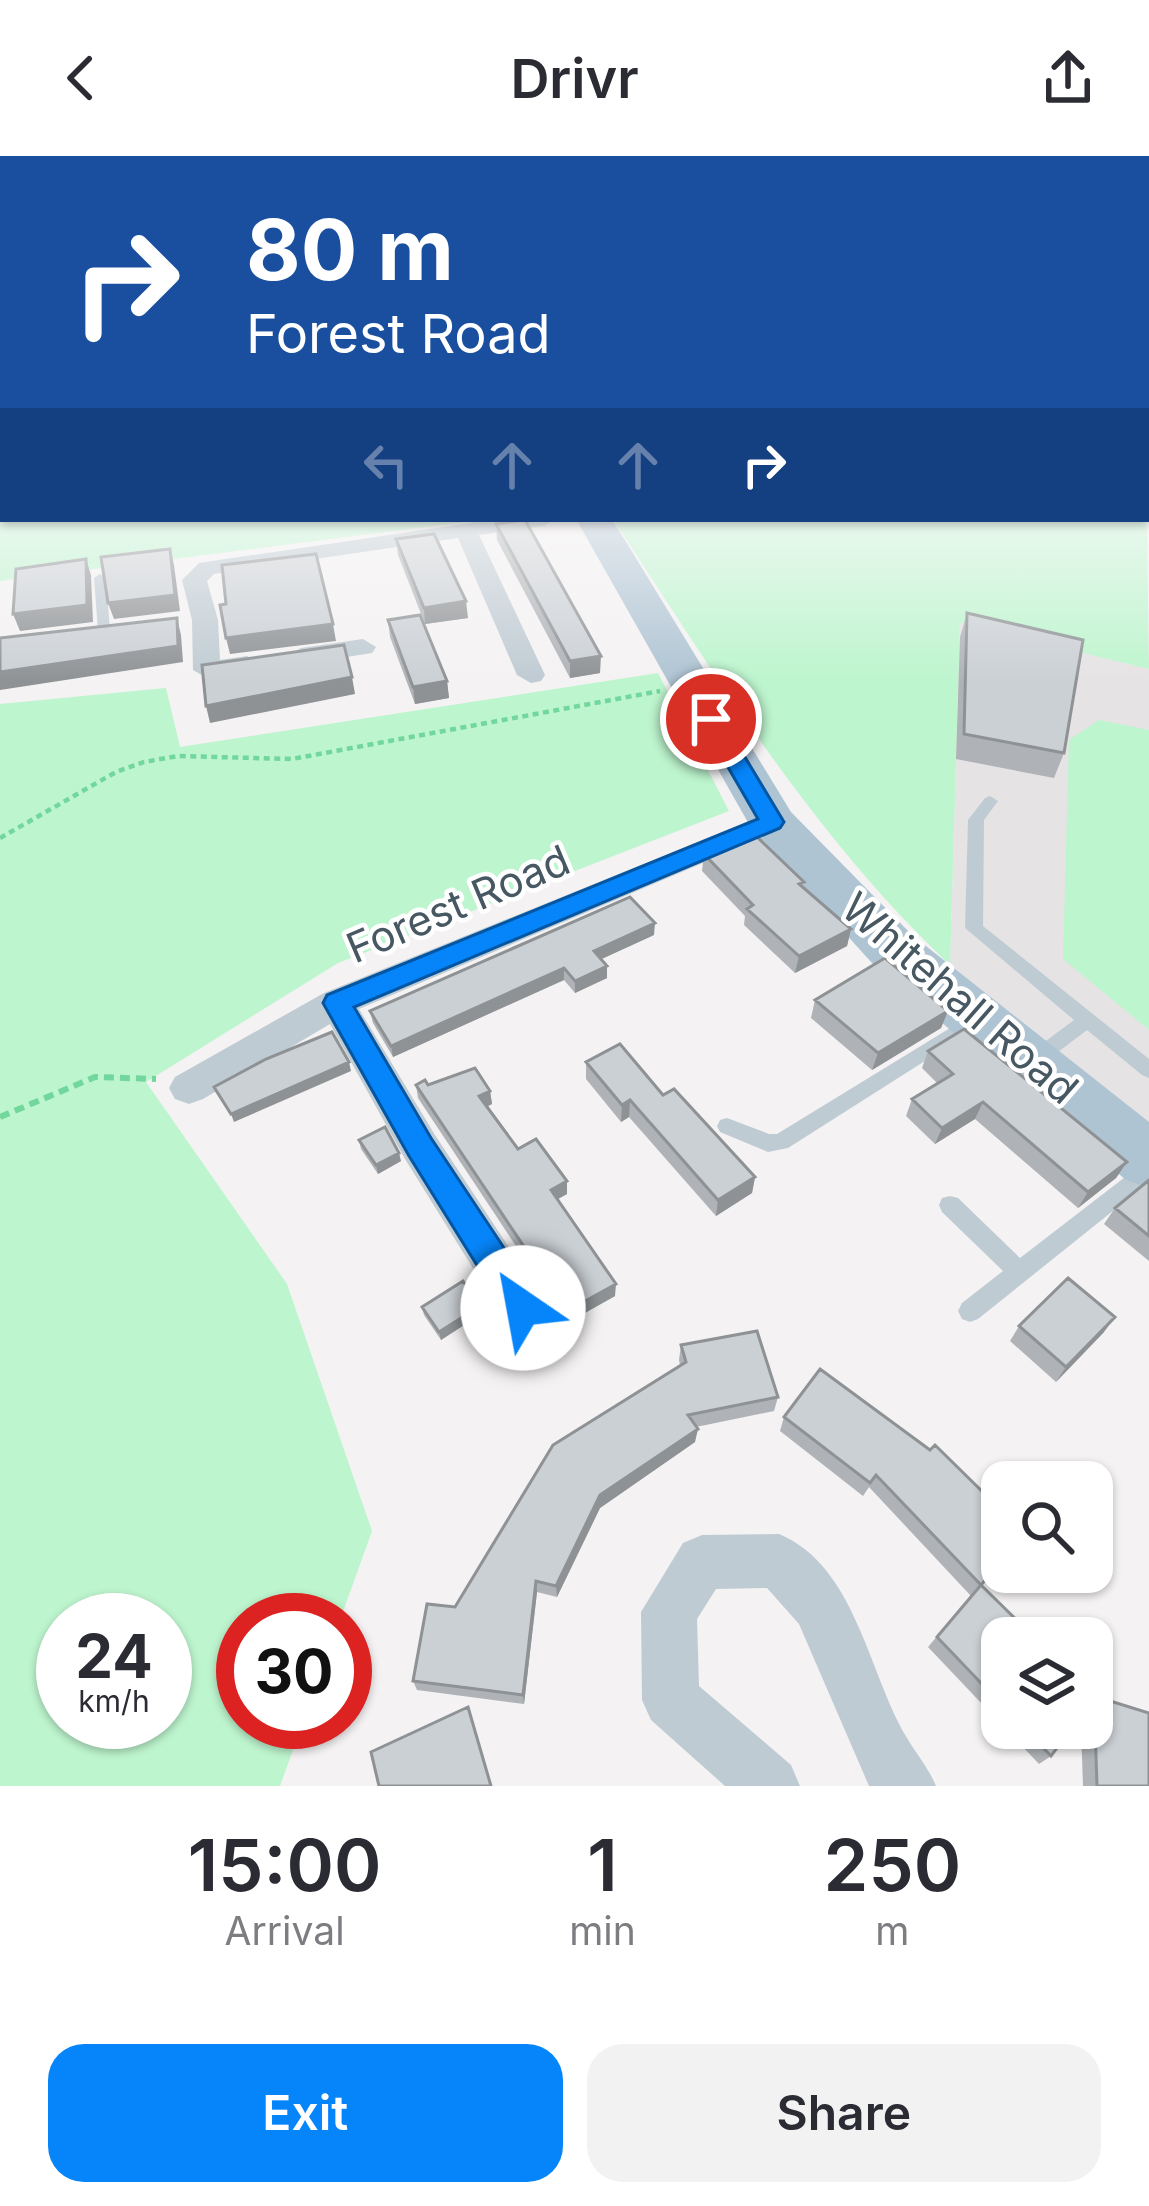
<!DOCTYPE html>
<style>
body{margin:0;font-family:Inter,sans-serif;background:#f2f2f3;color:#2b2b33;height:100vh;display:flex;flex-direction:column;font-size:45px;white-space:nowrap}
*{box-sizing:border-box;margin:0}
p{font-size:39px;color:#7c7c81}
.icon{flex:none;width:66px;height:66px;fill:none;stroke:currentColor;stroke-width:2;stroke-linecap:round;stroke-linejoin:round}
.map{position:relative;height:1630px;overflow:hidden}
.sheet{display:flex;flex-direction:column;background:#fff;flex:1}
.sheet>*{flex:none}
.top-card{position:absolute;left:0px;top:0px;width:1149px;height:366px;box-shadow:0 3px 9px #0004;background:#1a4fa0;color:#fff;overflow:hidden}
.fabs{position:absolute;left:981px;top:1305px;display:grid;gap:24px}
.fabs a{display:grid;place-items:center;width:132px;height:132px;border-radius:24px;background:#fff;box-shadow:0 3px 9px #0004;font-size:60px}
.speed{position:absolute;left:36px;top:1437px;display:flex;gap:24px;font-size:60px;font-weight:700;text-align:center}
.speed>*{display:grid;place-content:center;width:156px;height:156px;border-radius:50%;background:#fff;box-shadow:0 3px 9px #0004;line-height:1}
.speed small{font-size:30px;font-weight:400}
.speed .limit{border:18px solid #d22;background:#fff;color:#111}
.pin{position:absolute;display:grid;place-items:center;width:102px;height:102px;color:#fff;margin:-51px;border:6px solid #fff;border-radius:50%;box-shadow:0 3px 12px #0007}
.me{position:absolute;width:132px;margin:-66px;rotate:327deg;stroke-linejoin:round;filter:drop-shadow(0 0 9px #0008)}
.turn{display:flex;align-items:center;gap:42px;height:252px;padding:0 48px;font-size:54px}
.turn .icon{width:156px;height:156px;stroke-width:2.5}
.turn b{display:block;font-size:84px;line-height:102px}
.lanes{display:flex;align-items:center;height:114px;padding:0 48px;background:#0003;justify-content:center;gap:60px;direction:ltr}
.lanes .off{opacity:.35}
.eta{display:flex;justify-content:space-evenly;align-items:center;height:204px;text-align:center}
.eta b{font-size:72px;font-weight:600;line-height:84px}
.action{display:flex;gap:24px;margin-top:auto;padding:24px 48px}
.action a{flex:1;height:138px;border-radius:36px;background:#0685fa;color:#fff;font-size:48px;font-weight:600;line-height:138px;text-align:center}
.action a+a{background:#f2f2f3;color:#2b2b33}
header{display:flex;justify-content:space-between;align-items:center;height:156px;padding:0 48px;background:#fff;font-size:54px;font-weight:600}
.map>svg:first-child{display:block}
.education{fill:#e5e3e4}
.green{fill:#bdf5ce;fill-rule:evenodd}
.lines{fill:none;stroke-linecap:round;stroke-linejoin:round}
.path-far1{stroke:#71d79c;stroke-width:4.5;stroke-dasharray:6 4.5;stroke-linecap:butt}
.path{stroke:#71d79c;stroke-width:6;stroke-dasharray:10 6;stroke-linecap:butt}
.lane{fill:#bfcbd3;fill-rule:evenodd}
.street{fill:#bfcbd3;fill-rule:evenodd}
.primary{fill:#afc4d3;fill-rule:evenodd}
.wall{fill:#afb3b7}
.shaded-wall{fill:#8e9295}
.building{fill:#cbd0d5;stroke:#8e9295;stroke-width:3}
.route{fill:#0685fa;stroke:#0456a2;stroke-width:3}
.labels{text-anchor:middle;stroke-width:9;stroke-linejoin:round;paint-order:stroke}
.street-label{font-size:42px;fill:#475862;stroke:#fff}
</style>
<header><svg class="icon" aria-label="back" viewBox="0 0 24 24"><path d="M15 5l-7 7 7 7"/></svg>Drivr<svg class="icon" aria-label="share" viewBox="0 0 24 24"><path d="M12 15V3M7 8l5-5 5 5M5 13v7h14v-7"/></svg></header>
<div class="map">
<svg width="1149" height="1630" viewBox="0 0 1149 1630">
<rect width="100%" height="100%" fill="#f4f2f2"/>
<path class="education" d="M 960,466 L 1149,513 L 1149,972 L 950,810 Z"/>
<path class="green" d="M 0,298 L 3,363 L 488,363 L 0,425 Z
M 1146,298 L 1149,513 L 960,467 L 950,809 C 814,681 717,522 615,366 L 1146,363 Z
M 658,517 L 729,655 L 338,807 L 146,926 L 287,1128 L 372,1375 L 340,1464 L 243,1464 L 243,1566 L 303,1566 L 280,1630 L 0,1630 L 0,548 L 166,532 L 180,591 ZM 165,1464 L 165,1566 L 63,1566 L 63,1464 Z
M 1099,564 L 1149,574 L 1149,874 L 1063,803 L 1069,584 Z"/>
<g class="lines">
<path class="path-far1" d="M 0,336 L 3,326
M 0,682 L 116,616 L 144,606 L 178,600 L 292,603 L 660,535"/>
<path class="path" d="M 0,961 L 95,921 L 156,923"/>
<path class="lane" d="M 100,418 L 106,422 L 110,475 L 104,479 L 98,475 L 94,422 Z
M 990,640 L 998,645 L 984,664 L 983,770 L 1149,903 L 1149,922 L 1142,919 L 1087,874 L 1041,909 L 1027,909 L 1024,904 L 1027,899 L 1074,864 L 965,772 L 968,664 L 985,642 Z
M 973,858 L 980,860 L 982,865 L 980,870 L 788,992 L 768,996 L 720,976 L 717,970 L 720,964 L 727,962 L 769,978 L 777,978 Z
M 1149,1005 L 1149,1026 L 978,1163 L 970,1166 L 962,1163 L 958,1155 L 962,1147 L 1003,1115 L 942,1056 L 939,1049 L 942,1042 L 950,1040 L 958,1042 L 1020,1102 L 1142,1008 Z"/>
<path class="street" d="M 497,363 L 555,363 L 544,370 L 479,379 L 545,519 L 541,525 L 531,527 L 517,519 L 458,382 L 214,418 L 207,425 L 218,464 L 220,504 L 247,500 L 260,508 L 257,514 L 207,522 L 193,514 L 192,464 L 182,424 L 199,407 Z
M 363,483 L 376,491 L 372,497 L 301,508 L 288,500 L 301,492 Z
M 772,656 L 788,666 L 783,673 L 359,853 L 435,979 L 539,1137 L 546,1152 L 539,1167 L 523,1174 L 507,1167 L 405,1003 L 330,868 L 203,943 L 189,948 L 175,943 L 169,932 L 175,921 L 324,837 Z
M 779,1378 C 856,1410 868,1517 907,1582 C 917,1599 928,1611 936,1630 L 869,1630 L 799,1468 L 767,1432 L 716,1433 L 697,1463 L 699,1530 L 791,1609 L 800,1630 L 725,1630 L 651,1564 L 642,1544 L 641,1456 L 683,1387 L 702,1379 Z"/>
<path class="primary" d="M 576,363 L 612,363 L 791,656 L 912,779 L 1149,966 L 1149,1032 L 1126,1024 L 872,807 L 754,677 Z"/>
</g>
<path class="wall" d="M 496,368 L 600,517 L 570,522 L 497,384 Z
M 396,383 L 468,462 L 425,468 L 398,399 Z
M 967,457 L 1064,597 L 1054,622 L 956,603 L 960,481 Z
M 388,464 L 447,525 L 449,542 L 415,548 L 390,481 Z
M 704,698 L 803,731 L 851,773 L 847,790 L 795,817 L 744,769 L 745,760 L 702,715 Z
M 654,779 L 601,803 L 607,810 L 607,822 L 575,837 L 564,824 L 393,901 L 373,867 L 370,855 Z
M 815,844 L 948,855 L 941,872 L 872,914 L 811,862 Z
M 928,895 L 1127,1006 L 1116,1022 L 1078,1052 L 975,963 L 935,988 L 906,960 L 912,943 L 938,928 L 922,912 Z
M 586,906 L 663,939 L 755,1021 L 752,1037 L 716,1060 L 629,961 L 621,966 L 586,923 Z
M 416,929 L 490,935 L 492,948 L 487,951 L 518,993 L 567,1038 L 557,1043 L 615,1140 L 567,1167 L 418,942 Z
M 359,984 L 401,1005 L 378,1018 L 361,993 Z
M 1149,1024 L 1149,1105 L 1104,1068 L 1115,1052 Z
M 480,1150 L 481,1158 L 441,1184 L 424,1159 L 422,1151 Z
M 1019,1170 L 1104,1176 L 1056,1226 L 1010,1185 Z
M 681,1189 L 778,1241 L 774,1255 L 696,1271 L 695,1286 L 600,1352 L 557,1441 L 537,1436 L 524,1548 L 417,1534 L 413,1525 L 455,1451 L 680,1209 L 679,1204 Z
M 820,1213 L 981,1429 L 1002,1482 L 1002,1569 L 928,1491 L 971,1440 L 869,1331 L 863,1340 L 780,1275 L 784,1261 Z
M 1092,1538 L 1149,1630 L 1083,1630 L 1081,1572 L 1092,1572 Z
M 1005,1572 L 1072,1572 L 1051,1600 L 1039,1608 Z"/>
<path class="shaded-wall" d="M 170,393 L 174,409 L 180,455 L 114,463 L 108,447 Z
M 86,403 L 91,419 L 93,466 L 20,475 L 13,458 Z
M 466,445 L 468,462 L 425,468 L 424,452 Z
M 177,462 L 181,479 L 183,506 L 0,534 L 0,516 Z
M 333,468 L 336,485 L 230,498 L 226,482 Z
M 601,500 L 600,517 L 570,522 L 570,505 Z
M 352,521 L 355,538 L 210,567 L 206,550 Z
M 447,525 L 449,542 L 415,548 L 413,531 Z
M 655,767 L 654,779 L 593,807 L 594,795 Z
M 851,773 L 847,790 L 795,817 L 799,800 Z
M 607,810 L 607,822 L 575,837 L 575,825 Z
M 564,812 L 564,824 L 393,901 L 391,890 Z
M 948,855 L 941,872 L 872,914 L 878,897 Z
M 349,906 L 351,915 L 234,966 L 231,958 Z
M 490,935 L 492,948 L 480,953 L 479,940 Z
M 630,944 L 629,961 L 621,966 L 622,949 Z
M 983,946 L 975,963 L 935,988 L 942,972 Z
M 399,997 L 401,1005 L 378,1018 L 376,1009 Z
M 1127,1006 L 1116,1022 L 1078,1052 L 1088,1036 Z
M 755,1021 L 752,1037 L 716,1060 L 718,1044 Z
M 567,1025 L 567,1038 L 551,1047 L 551,1034 Z
M 616,1128 L 615,1140 L 567,1167 L 567,1155 Z
M 480,1150 L 481,1158 L 441,1184 L 439,1176 Z
M 1115,1161 L 1104,1176 L 1056,1226 L 1066,1211 Z
M 698,1273 L 695,1286 L 600,1352 L 557,1441 L 556,1430 L 600,1339 Z
M 536,1425 L 537,1436 L 524,1548 L 523,1539 Z"/>
<path class="building" d="M 525,364 L 601,500 L 570,505 L 496,368 Z
M 434,378 L 466,445 L 424,452 L 396,383 Z
M 170,393 L 175,439 L 108,447 L 101,401 Z
M 316,398 L 333,468 L 226,482 L 220,449 L 226,448 L 222,409 Z
M 86,403 L 87,449 L 13,458 L 16,413 Z
M 967,457 L 1083,484 L 1064,597 L 964,578 Z
M 420,459 L 447,525 L 413,531 L 388,464 Z
M 177,462 L 178,490 L 0,516 L 0,482 Z
M 344,489 L 352,521 L 206,550 L 202,509 Z
M 755,679 L 804,726 L 799,728 L 851,773 L 799,800 L 747,753 L 753,749 L 704,698 Z
M 630,741 L 655,767 L 594,795 L 607,810 L 575,825 L 564,812 L 391,890 L 370,855 Z
M 885,802 L 948,855 L 878,897 L 815,844 Z
M 964,873 L 1127,1006 L 1088,1036 L 983,946 L 942,972 L 912,943 L 953,918 L 928,895 Z
M 332,876 L 349,906 L 231,958 L 214,931 L 266,903 Z
M 620,888 L 663,939 L 674,933 L 755,1021 L 718,1044 L 630,944 L 622,949 L 586,906 Z
M 475,912 L 490,935 L 479,940 L 518,993 L 536,983 L 567,1025 L 551,1034 L 616,1128 L 567,1155 L 416,929 L 425,924 L 428,929 Z
M 385,971 L 399,997 L 376,1009 L 359,984 Z
M 1149,1024 L 1149,1080 L 1115,1052 Z
M 1068,1122 L 1115,1161 L 1066,1211 L 1019,1170 Z
M 463,1125 L 480,1150 L 439,1176 L 422,1151 Z
M 757,1175 L 778,1241 L 688,1259 L 698,1273 L 600,1339 L 556,1430 L 536,1425 L 523,1539 L 413,1525 L 427,1448 L 455,1451 L 553,1289 L 686,1206 L 681,1189 Z
M 820,1213 L 930,1294 L 935,1289 L 1002,1355 L 1002,1405 L 981,1429 L 876,1319 L 870,1327 L 784,1261 Z
M 981,1429 L 1035,1482 L 1002,1482 L 1002,1549 L 937,1481 Z
M 1094,1540 L 1149,1557 L 1149,1630 L 1097,1630 Z
M 468,1551 L 491,1630 L 379,1630 L 371,1596 Z
M 1024,1572 L 1072,1572 L 1051,1600 Z"/>
<linearGradient id="sky" x2="0" y2="1"><stop stop-color="#81c9ee"/><stop offset="0.57" stop-color="#faf9f9"/><stop offset="1" stop-color="#faf9f9" stop-opacity="0"/></linearGradient>
<rect width="1149" height="526" fill="url(#sky)"/>
<path class="route" d="M 711,556 L 722,563 L 784,666 L 780,672 L 354,851 L 431,982 L 536,1140 L 541,1152 L 536,1164 L 523,1168 L 511,1164 L 409,1000 L 323,847 L 327,839 L 758,663 L 700,563 Z"/>
<g class="labels">
<g class="street-label">
<text transform="translate(458 748) rotate(-23)" y="15">Forest Road</text>
<text transform="translate(960 842) rotate(41)" y="15">Whitehall Road</text>
</g>
</g>
</svg>
<div class="fabs">
<a><svg class="icon" aria-label="search" viewBox="0 0 24 24"><circle cx="10" cy="10" r="6"/><path d="M15 15l6 6"/></svg></a>
<a><svg class="icon" aria-label="layers" viewBox="0 0 24 24"><path d="M12 4l9 5-9 5-9-5zM3 14l9 5 9-5"/></svg></a>
</div>
<div class="speed"><div>24<small>km/h</small></div><div class="limit">30</div></div>
<div class="pin" style="left:711px;top:563px;background:#d93025"><svg class="icon" aria-label="arrive" viewBox="0 0 24 24"><path d="M6 21V4h12l-3 4 3 4H6"/></svg></div>
<svg class="me" style="left:523px;top:1152px" viewBox="-20 -20 40 40"><circle r="19" fill="#fff"/><path d="M0-13L10 11 0 6-10 11z" fill="#0685fa"/></svg>
<div class="top-card">
<div class="turn"><svg class="icon" aria-label="right" viewBox="0 0 24 24"><path d="M7 20v-9h11M14 6l5 5-5 5"/></svg><div><b>80 m</b>Forest Road</div></div>
<div class="lanes"><svg class="icon off" aria-label="left" viewBox="0 0 24 24"><path d="M17 20v-9H6M10 6l-5 5 5 5"/></svg><svg class="icon off" aria-label="ahead" viewBox="0 0 24 24"><path d="M12 20V5M6 11l6-6 6 6"/></svg><svg class="icon off" aria-label="ahead" viewBox="0 0 24 24"><path d="M12 20V5M6 11l6-6 6 6"/></svg><svg class="icon" aria-label="right" viewBox="0 0 24 24"><path d="M7 20v-9h11M14 6l5 5-5 5"/></svg></div>
</div>
</div>
<section class="sheet">
<div class="eta">
<div><b>15:00</b><p>Arrival</p></div>
<div><b>1</b><p>min</p></div>
<div><b>250</b><p>m</p></div>
</div>
<div class="action"><a>Exit</a><a>Share</a></div>
</section>
